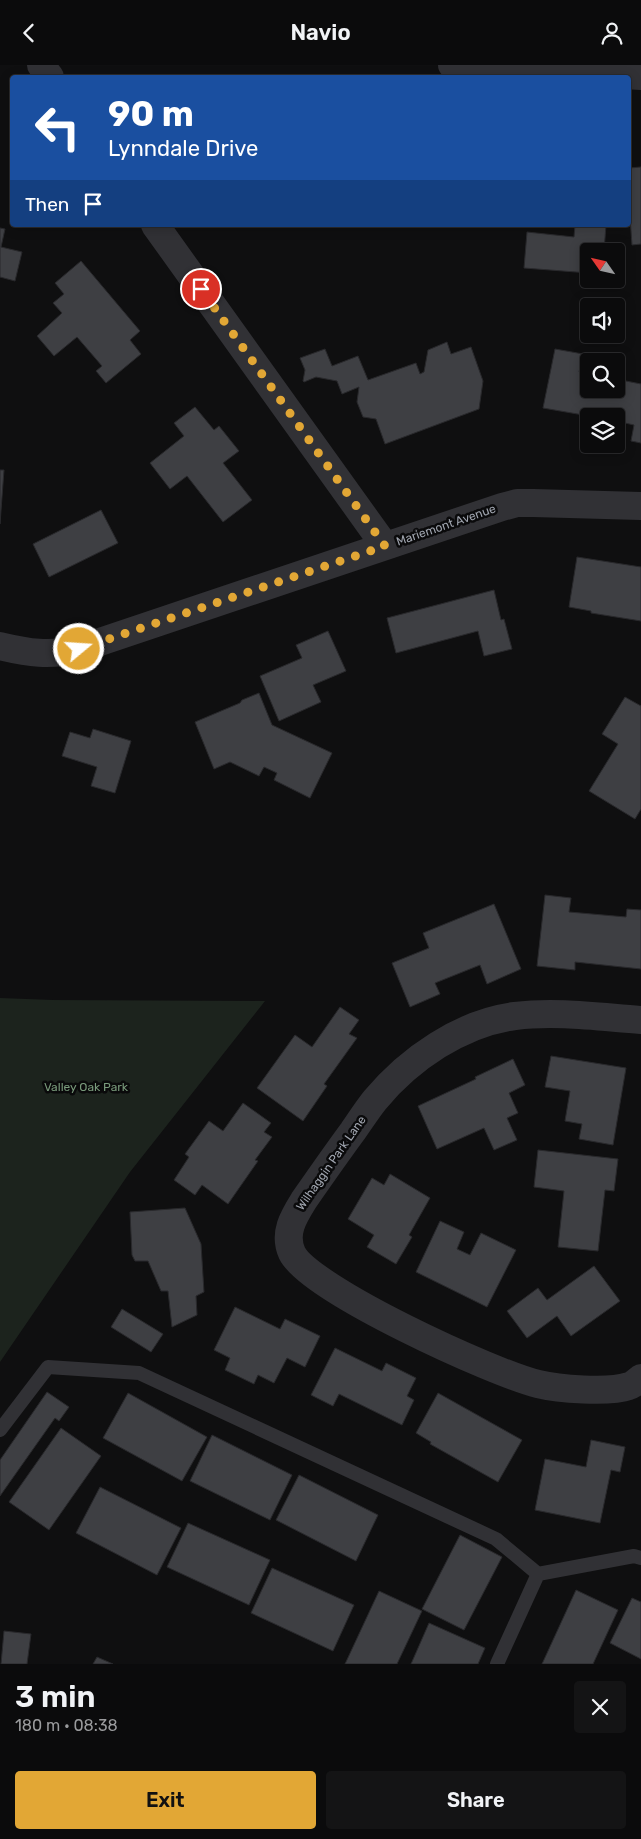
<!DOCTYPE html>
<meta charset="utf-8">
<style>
body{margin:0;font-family:Rubik,sans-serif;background:#141415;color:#f1f3f6;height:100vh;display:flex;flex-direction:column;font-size:19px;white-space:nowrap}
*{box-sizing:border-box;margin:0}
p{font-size:16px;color:#9a9b9d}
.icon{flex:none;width:28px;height:28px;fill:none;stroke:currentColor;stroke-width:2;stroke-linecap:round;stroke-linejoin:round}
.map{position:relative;height:1599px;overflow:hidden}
.drawer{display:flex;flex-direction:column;background:#0b0b0c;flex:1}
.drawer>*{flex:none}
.guide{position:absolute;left:10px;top:10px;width:621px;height:152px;border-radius:5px;box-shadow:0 2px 12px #0003,0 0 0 1px #2b2b2d;background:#1a4fa0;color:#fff;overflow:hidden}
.needle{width:32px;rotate:304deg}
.buttons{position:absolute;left:580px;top:178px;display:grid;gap:10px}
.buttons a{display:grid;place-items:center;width:45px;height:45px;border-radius:5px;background:#0b0b0c;box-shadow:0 2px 12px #0003,0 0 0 1px #2b2b2d;font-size:25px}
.pin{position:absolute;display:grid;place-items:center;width:42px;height:42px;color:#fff;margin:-21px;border:2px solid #fff;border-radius:50%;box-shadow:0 1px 5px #0007}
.me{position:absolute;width:55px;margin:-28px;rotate:72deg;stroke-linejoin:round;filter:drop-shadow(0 0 4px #0008)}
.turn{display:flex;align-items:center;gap:18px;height:105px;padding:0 15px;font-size:22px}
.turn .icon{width:65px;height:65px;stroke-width:2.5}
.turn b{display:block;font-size:35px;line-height:42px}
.then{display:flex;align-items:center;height:48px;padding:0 15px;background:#0003;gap:10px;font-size:19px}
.round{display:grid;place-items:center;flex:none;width:52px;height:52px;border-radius:5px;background:#141415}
.overview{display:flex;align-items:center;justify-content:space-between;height:85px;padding:0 15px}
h1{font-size:30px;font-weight:600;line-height:38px}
.primary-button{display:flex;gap:10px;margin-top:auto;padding:10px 15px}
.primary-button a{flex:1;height:58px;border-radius:5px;background:#e2a735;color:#111;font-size:20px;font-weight:600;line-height:58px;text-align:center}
.primary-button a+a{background:#141415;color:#f1f3f6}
header{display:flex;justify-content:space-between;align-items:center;height:65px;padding:0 15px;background:#0b0b0c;font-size:22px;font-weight:600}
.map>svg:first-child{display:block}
.green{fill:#1c231d}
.building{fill:#3e3f43;stroke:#29292c}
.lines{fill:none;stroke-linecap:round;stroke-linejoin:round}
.lane{stroke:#313135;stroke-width:14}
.street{stroke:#313135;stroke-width:28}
.route{stroke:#e2a735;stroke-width:9;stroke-dasharray:0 16.2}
.labels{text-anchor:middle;stroke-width:5;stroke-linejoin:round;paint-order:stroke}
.street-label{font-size:12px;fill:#a1a6b0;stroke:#0a0a0b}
.park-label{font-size:12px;fill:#799a7b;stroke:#0a0a0b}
</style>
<header><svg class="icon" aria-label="back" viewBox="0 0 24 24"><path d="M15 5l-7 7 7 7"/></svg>Navio<svg class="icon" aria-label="person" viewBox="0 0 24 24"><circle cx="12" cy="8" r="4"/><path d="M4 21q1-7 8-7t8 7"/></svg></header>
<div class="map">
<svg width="641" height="1599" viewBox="0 0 641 1599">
<rect width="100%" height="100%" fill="#0f0f10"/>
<path class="green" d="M 0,933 L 53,935 L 265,936 L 130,1107 L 0,1297 Z"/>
<path class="building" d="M 641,102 L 641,179 L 632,180 L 629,137 L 629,103 Z
M 575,160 L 606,160 L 604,186 L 589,186 L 589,208 L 524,203 L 527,167 L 574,172 Z
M 0,163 L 5,164 L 1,182 L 22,187 L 15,216 L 0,212 Z
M 81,196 L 140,266 L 130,275 L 141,289 L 106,318 L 96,306 L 102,301 L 77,272 L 54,291 L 37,271 L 62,248 L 53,238 L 64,229 L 55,218 Z
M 447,277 L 451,289 L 471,282 L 483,316 L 479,344 L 385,379 L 376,354 L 363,352 L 357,337 L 359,322 L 342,329 L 337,316 L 316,312 L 304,317 L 303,316 L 305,305 L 300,293 L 325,284 L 332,301 L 358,291 L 368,315 L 416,298 L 420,309 L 424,307 L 428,285 Z
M 555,284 L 583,289 L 579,307 L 589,309 L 589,324 L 616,324 L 616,314 L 641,319 L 641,378 L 631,376 L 634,360 L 616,356 L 616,351 L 589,351 L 543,343 Z
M 195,342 L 214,365 L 219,361 L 239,386 L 223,398 L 252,435 L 223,457 L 187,411 L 170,424 L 150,398 L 184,371 L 174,358 Z
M 0,405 L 4,405 L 0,459 Z
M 101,445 L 118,478 L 49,512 L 33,479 Z
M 577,492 L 641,502 L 641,556 L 591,548 L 591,546 L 569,542 Z
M 494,525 L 501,555 L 504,554 L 512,584 L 484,591 L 478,566 L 396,588 L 387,553 Z
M 328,566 L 346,606 L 313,620 L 321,637 L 279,656 L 260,611 L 302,593 L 296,580 Z
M 259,628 L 272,660 L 332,688 L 310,733 L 274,715 L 277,708 L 264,702 L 259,711 L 230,697 L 214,704 L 195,657 L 240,638 L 242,635 Z
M 625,632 L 641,641 L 641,744 L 635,754 L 589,726 L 618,679 L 602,669 Z
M 93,664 L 131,676 L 115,728 L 91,721 L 97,702 L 62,691 L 70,667 L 90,673 Z
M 545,830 L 571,833 L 569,847 L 626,852 L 627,844 L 641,845 L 641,904 L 575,897 L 575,905 L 537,901 Z
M 494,839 L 521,904 L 487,919 L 480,900 L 435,918 L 440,929 L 410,942 L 392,898 L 429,883 L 423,868 Z
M 340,942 L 359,955 L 349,969 L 357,973 L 324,1019 L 327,1021 L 303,1056 L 257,1023 L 295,970 L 312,982 Z
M 551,991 L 626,1003 L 613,1080 L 579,1074 L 582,1059 L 565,1056 L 570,1026 L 545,1022 Z
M 513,994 L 525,1020 L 509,1028 L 518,1048 L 507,1053 L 517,1075 L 494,1085 L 484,1063 L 437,1084 L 418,1041 L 476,1014 L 475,1012 Z
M 243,1038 L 271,1058 L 264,1067 L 272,1072 L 255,1095 L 258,1096 L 228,1139 L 202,1120 L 195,1130 L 174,1115 L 189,1092 L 185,1089 L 209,1056 L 223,1066 Z
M 538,1085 L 618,1094 L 614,1126 L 605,1125 L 598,1186 L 558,1182 L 564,1126 L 534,1122 Z
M 390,1109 L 430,1133 L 409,1170 L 412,1172 L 396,1199 L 367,1182 L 374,1170 L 348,1154 L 372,1113 L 384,1120 Z
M 185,1143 L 201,1179 L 204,1227 L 196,1231 L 197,1250 L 172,1262 L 168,1226 L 161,1226 L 148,1196 L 135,1196 L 132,1190 L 130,1147 Z
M 440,1156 L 464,1167 L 457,1184 L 470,1190 L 481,1168 L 516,1185 L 487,1242 L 416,1207 Z
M 594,1201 L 620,1236 L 571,1271 L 557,1251 L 527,1273 L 507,1246 L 538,1223 L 547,1235 Z
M 235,1242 L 280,1264 L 285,1254 L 320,1271 L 305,1302 L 287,1293 L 274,1318 L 258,1310 L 254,1319 L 225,1305 L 230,1293 L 214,1285 Z
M 122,1244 L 163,1269 L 151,1287 L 111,1262 Z
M 335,1283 L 382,1306 L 386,1298 L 416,1313 L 407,1331 L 414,1335 L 402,1360 L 339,1329 L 333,1341 L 311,1330 Z
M 47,1327 L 69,1342 L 59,1356 L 55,1353 L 0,1431 L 0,1395 Z
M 128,1328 L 207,1372 L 182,1416 L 103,1373 Z
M 438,1328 L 522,1375 L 498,1417 L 430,1379 L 431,1377 L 416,1368 Z
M 61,1363 L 101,1391 L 49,1465 L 9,1437 Z
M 212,1370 L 292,1410 L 270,1455 L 190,1416 Z
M 591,1375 L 625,1382 L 620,1407 L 611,1405 L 600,1458 L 535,1445 L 545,1394 L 586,1402 Z
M 299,1410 L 378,1450 L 356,1496 L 276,1455 Z
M 100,1422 L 181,1463 L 157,1510 L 76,1468 Z
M 188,1458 L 270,1495 L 249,1540 L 167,1502 Z
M 460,1470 L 502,1492 L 464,1565 L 422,1544 Z
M 272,1503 L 354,1540 L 333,1586 L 251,1548 Z
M 576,1525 L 618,1545 L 593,1599 L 542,1599 Z
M 379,1526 L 422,1546 L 397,1599 L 345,1599 Z
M 632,1533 L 641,1537 L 641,1594 L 610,1578 Z
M 429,1558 L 485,1583 L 478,1599 L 411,1599 Z
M 4,1566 L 31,1569 L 27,1599 L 1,1599 Z
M 97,1592 L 113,1599 L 93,1599 Z"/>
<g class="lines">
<path class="lane" d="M 0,1365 L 48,1302 L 139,1308 L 496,1474 L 538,1509
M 497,1599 L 538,1509 L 634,1491 L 641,1493"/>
<path class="street" d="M 41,0 L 50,12
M 452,0 L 641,11
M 155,160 L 385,481
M 0,581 C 29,588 49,591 79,584 L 502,442 L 517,438 L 533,438 L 641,441
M 641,955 C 599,952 557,946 515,951 C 461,958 409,994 375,1035 C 367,1045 360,1056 353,1066 C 336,1089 320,1112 304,1135 C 294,1151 283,1168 292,1188 C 309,1224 495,1309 538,1319 C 558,1324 609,1328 629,1321 C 633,1320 637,1316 641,1313"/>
</g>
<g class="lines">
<path class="route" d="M 79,584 L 385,481 L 201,224"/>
</g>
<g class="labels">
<g class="street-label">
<text transform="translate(446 460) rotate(-19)" y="4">Mariemont Avenue</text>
<text transform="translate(331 1098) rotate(-55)" y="4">Wilhaggin Park Lane</text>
</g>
<g class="park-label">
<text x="86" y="1026">Valley Oak Park</text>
</g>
</g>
</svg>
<div class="buttons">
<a><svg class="needle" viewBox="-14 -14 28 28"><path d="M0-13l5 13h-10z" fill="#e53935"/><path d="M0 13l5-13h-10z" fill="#9a9b9d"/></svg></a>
<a><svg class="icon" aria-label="sound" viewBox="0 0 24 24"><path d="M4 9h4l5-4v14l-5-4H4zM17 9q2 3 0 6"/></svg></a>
<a><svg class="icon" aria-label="search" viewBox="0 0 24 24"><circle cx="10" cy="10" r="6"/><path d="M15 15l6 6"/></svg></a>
<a><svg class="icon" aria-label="layers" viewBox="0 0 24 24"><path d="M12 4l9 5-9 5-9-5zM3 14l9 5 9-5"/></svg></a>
</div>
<div class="pin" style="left:201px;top:224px;background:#d93025"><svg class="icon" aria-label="arrive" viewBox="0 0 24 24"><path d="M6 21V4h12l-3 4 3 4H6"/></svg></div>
<svg class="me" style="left:79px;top:584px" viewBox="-20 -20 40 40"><circle r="17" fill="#e2a735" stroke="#fff" stroke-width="3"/><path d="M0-11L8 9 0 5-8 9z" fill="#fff"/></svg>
<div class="guide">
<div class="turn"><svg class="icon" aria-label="left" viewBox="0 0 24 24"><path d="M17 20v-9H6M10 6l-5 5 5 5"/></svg><div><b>90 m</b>Lynndale Drive</div></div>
<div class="then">Then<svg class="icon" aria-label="arrive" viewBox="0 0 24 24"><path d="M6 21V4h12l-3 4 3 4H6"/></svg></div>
</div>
</div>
<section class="drawer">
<div class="overview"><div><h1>3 min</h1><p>180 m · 08:38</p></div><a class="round"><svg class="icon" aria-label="close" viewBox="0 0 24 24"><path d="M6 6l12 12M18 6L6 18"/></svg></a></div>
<div class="primary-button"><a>Exit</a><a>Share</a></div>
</section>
